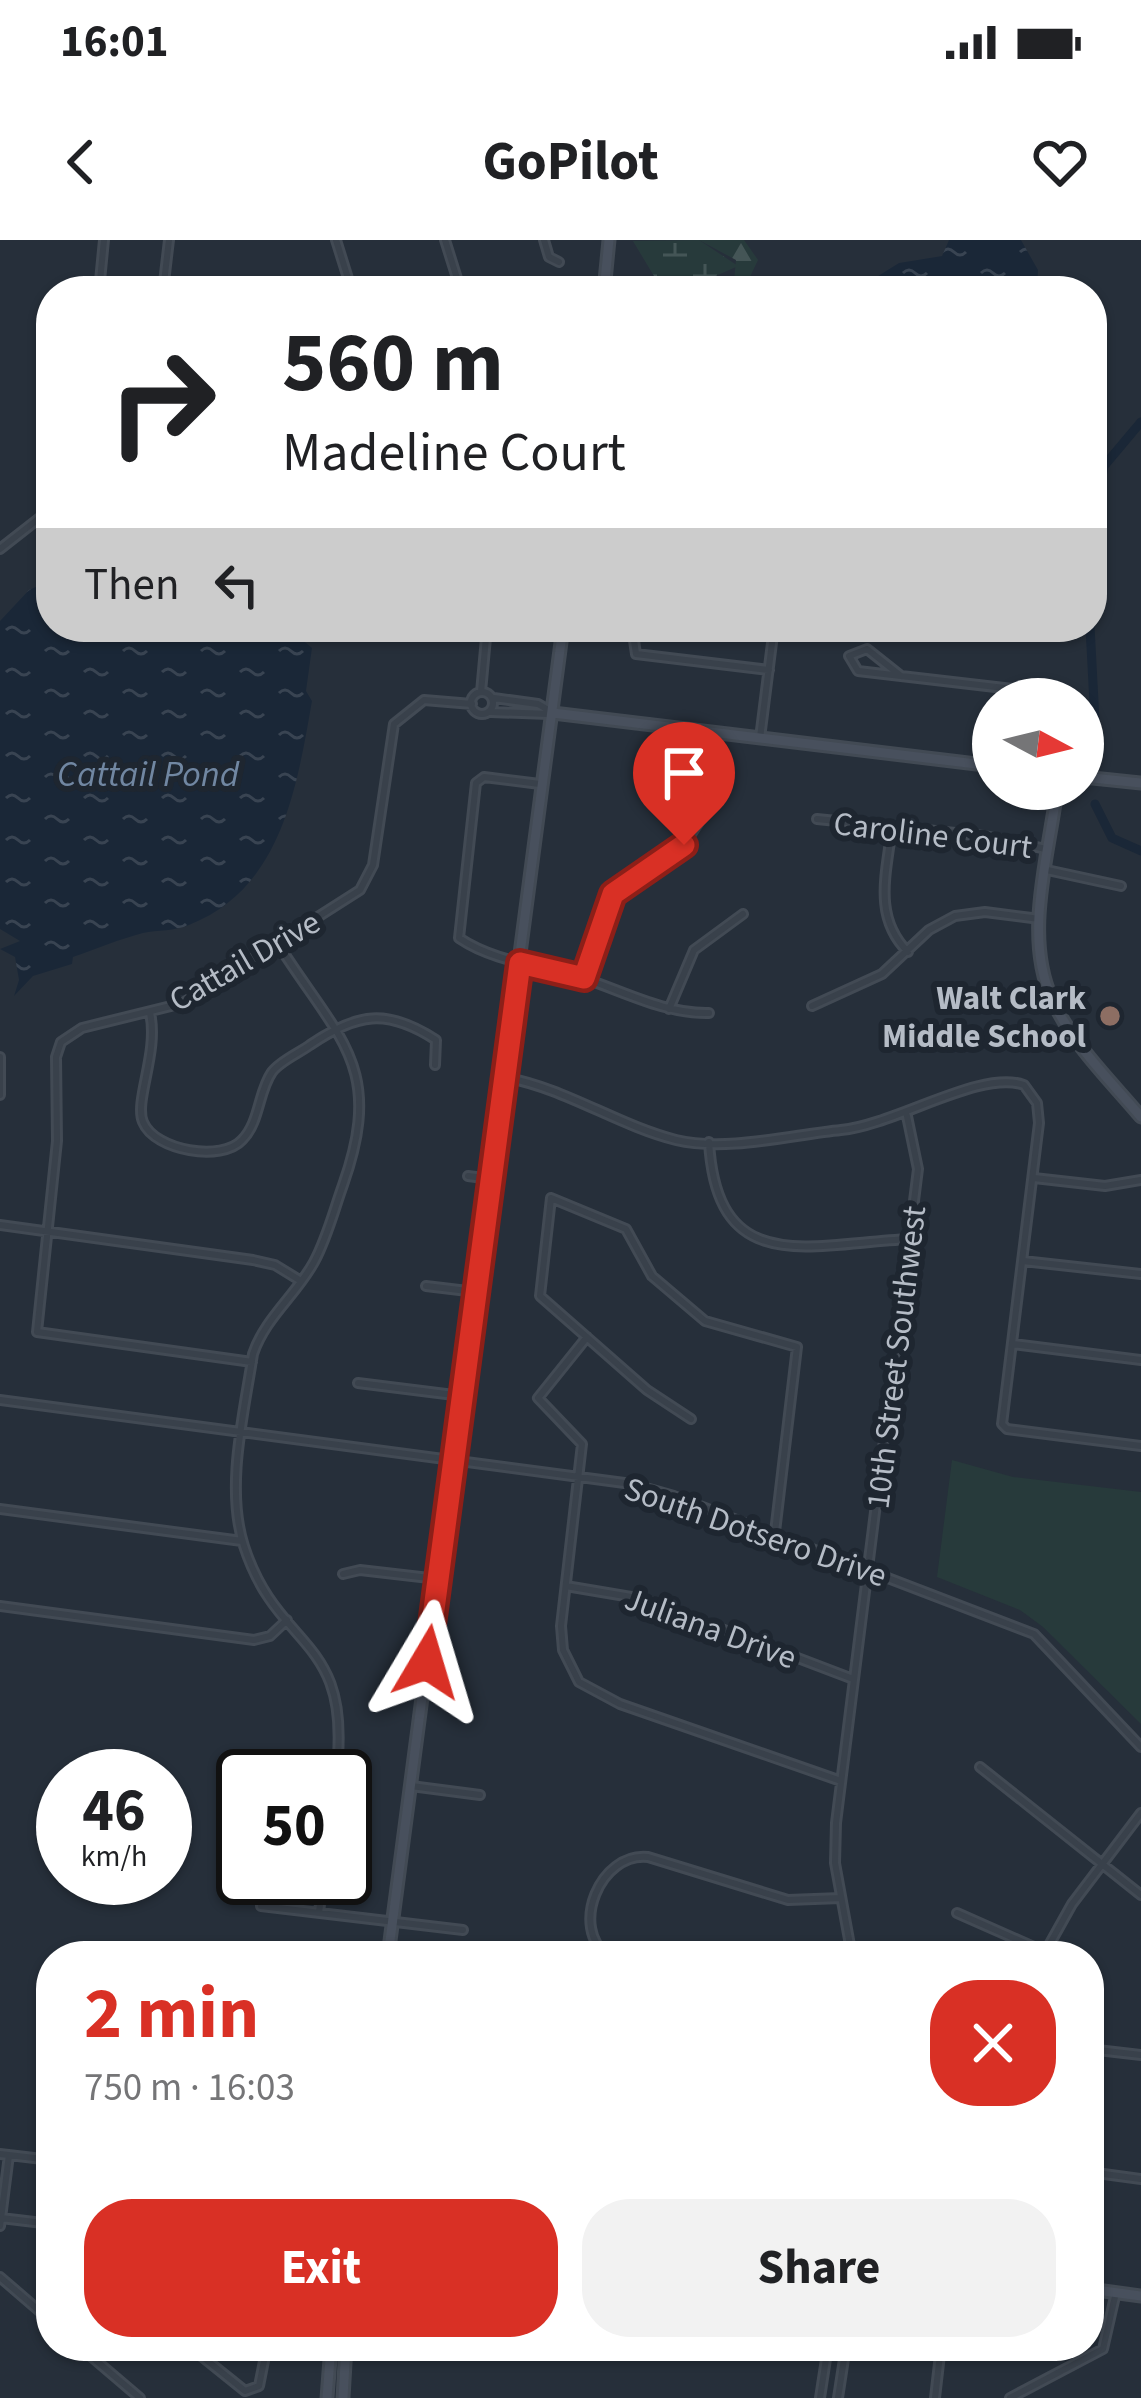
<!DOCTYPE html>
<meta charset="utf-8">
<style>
body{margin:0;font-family:"Source Sans 3",sans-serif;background:#f2f2f2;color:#202124;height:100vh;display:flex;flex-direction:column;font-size:45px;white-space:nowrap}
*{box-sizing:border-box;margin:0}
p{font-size:39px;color:#757577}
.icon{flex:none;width:66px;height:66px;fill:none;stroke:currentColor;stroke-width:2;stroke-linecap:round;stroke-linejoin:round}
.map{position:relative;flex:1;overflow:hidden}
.sheet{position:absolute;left:36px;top:1701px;width:1068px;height:420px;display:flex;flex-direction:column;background:#fff;border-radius:48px;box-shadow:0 3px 9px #0004}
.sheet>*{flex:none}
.top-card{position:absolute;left:36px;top:36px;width:1071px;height:366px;border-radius:48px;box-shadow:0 3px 9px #0004;background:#fff;color:#202124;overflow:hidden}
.needle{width:78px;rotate:97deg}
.buttons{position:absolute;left:972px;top:438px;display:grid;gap:24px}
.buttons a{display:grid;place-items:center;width:132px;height:132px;border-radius:50%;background:#fff;box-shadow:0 3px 9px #0004;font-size:60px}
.speed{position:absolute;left:36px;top:1509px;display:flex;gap:24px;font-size:60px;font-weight:700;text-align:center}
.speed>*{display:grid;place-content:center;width:156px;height:156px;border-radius:50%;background:#fff;box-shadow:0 3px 9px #0004;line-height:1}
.speed small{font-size:30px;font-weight:400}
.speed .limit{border:6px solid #111;border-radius:18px;background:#fff;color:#111}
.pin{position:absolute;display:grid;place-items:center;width:102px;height:102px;color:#fff;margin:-123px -51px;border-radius:50% 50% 50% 0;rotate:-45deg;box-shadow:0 0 12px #0007}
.pin .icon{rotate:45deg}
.me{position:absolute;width:132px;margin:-66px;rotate:7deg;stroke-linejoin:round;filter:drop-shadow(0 0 9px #0008)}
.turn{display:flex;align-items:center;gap:42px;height:252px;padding:0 48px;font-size:54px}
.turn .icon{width:156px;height:156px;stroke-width:2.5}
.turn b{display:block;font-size:84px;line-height:102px}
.then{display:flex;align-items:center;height:114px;padding:0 48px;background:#0003;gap:24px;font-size:45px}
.round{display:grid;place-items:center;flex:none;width:126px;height:126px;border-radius:48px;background:#f2f2f2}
.overview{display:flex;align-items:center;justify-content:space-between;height:204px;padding:0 48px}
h1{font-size:72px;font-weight:700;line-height:90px;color:#d93025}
.button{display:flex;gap:24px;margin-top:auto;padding:24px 48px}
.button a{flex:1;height:138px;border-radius:48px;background:#d93025;color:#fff;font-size:48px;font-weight:700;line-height:138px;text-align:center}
.button a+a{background:#f2f2f2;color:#202124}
.status{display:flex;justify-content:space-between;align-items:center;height:84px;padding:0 60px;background:#fff;direction:ltr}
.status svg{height:33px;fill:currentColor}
header{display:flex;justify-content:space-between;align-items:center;height:156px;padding:0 48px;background:#fff;font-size:54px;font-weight:700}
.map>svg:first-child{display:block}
.forest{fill:url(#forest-firs)}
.wetland{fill:url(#wetland-marsh)}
.green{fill:#273a3b}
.water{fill:url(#water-ripples)}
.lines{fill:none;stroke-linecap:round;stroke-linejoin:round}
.canal{stroke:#1a2737;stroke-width:9}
.street-casing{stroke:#424a54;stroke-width:12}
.secondary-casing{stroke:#424a54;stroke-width:15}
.street{stroke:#39414b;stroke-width:6}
.secondary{stroke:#48505d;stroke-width:9}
.route-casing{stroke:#8d1f18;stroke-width:30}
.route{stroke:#d93025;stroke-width:21}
.education-dot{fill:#8d6e63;stroke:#1e2630;stroke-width:4.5}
.labels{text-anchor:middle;stroke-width:12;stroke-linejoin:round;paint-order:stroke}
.street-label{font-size:33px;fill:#b5bcc6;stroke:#1e2630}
.poi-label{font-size:33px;font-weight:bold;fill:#b5bcc6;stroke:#1e2630;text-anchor:end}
.water-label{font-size:36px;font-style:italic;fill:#7187a2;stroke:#1e2630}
</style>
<div class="status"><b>16:01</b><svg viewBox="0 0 49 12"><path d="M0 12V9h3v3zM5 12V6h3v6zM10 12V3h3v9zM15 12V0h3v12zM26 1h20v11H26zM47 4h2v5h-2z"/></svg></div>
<header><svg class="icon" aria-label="back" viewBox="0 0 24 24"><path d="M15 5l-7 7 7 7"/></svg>GoPilot<svg class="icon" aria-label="heart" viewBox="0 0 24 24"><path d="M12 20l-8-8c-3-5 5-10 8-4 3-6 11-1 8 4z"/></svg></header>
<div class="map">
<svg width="1141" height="2158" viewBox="0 0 1141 2158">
<defs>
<pattern id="forest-firs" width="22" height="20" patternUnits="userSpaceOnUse" patternTransform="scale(3)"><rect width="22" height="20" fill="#273a3b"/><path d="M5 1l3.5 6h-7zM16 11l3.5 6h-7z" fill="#445556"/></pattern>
<pattern id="wetland-marsh" width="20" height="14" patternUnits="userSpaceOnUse" patternTransform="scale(3)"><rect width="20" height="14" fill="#273a3b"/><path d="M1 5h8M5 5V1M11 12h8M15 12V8" fill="none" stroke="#445556"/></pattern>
<pattern id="water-ripples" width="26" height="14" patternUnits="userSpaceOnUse" patternTransform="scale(3)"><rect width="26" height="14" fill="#1a2737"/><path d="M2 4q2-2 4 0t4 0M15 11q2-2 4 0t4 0" fill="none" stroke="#394452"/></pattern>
</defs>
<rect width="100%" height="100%" fill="#262f3a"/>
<path class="forest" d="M 699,0 L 744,0 L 758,20 L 746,45 L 734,42 L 736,20 Z"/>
<path class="wetland" d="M 699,0 L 738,26 L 682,51 L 663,51 L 633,1 Z"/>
<path class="green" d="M 952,1220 L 1013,1237 L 1141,1252 L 1141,1484 L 1043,1387 L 1020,1370 L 937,1337 Z"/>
<path class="water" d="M 949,0 L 1021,0 L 1038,30 L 1037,51 L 854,51 L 899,23 L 942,16 Z
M 51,340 L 51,387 L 287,387 L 312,408 L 306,451 L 312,461 C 297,546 282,649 189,685 C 175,691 158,690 143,693 C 120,699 96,709 73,717 L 72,724 L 33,736 L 14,756 L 19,740 L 15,717 L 0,709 L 20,701 L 0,689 L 0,381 L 29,350 Z"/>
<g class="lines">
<path class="canal" d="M 1092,287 L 1104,226 L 1141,182
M 1090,387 L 1097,519
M 1095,564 L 1112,598 L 1141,611"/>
<defs>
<path id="street" d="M 336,0 L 352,51
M 445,0 L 461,51
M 544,0 L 549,17 L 559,22
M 99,51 L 104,0
M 163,51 L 169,0
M 0,309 L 51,269
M 445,387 L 486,394
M 632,387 L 636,414 L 769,430
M 901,436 L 867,409 L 849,416 L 858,431 L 1030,451 L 1050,459
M 481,452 L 487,387
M471 463a11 11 0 1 1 22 0a11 11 0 1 1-22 0Z
M 494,458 L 538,464 L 550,471
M 491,472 L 549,474
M 760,498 L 774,387
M 540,544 L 484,537 L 476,543 L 459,698 C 496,723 542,725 583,738 C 625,752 665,774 709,773
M 817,579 L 985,596 L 1046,609
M 892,586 C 887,632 872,676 908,712
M 1047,630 L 1121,646
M 278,704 C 339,800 385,826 343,945 C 334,970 327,998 314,1022 C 296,1055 265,1078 253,1114 C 244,1173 225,1248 244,1306 C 279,1414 354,1394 336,1536
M 583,738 L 613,654 L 684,605 L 710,565
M 812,766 L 882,734 L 929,690 L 955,676 L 985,672 L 1040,679
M 669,769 L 694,710 L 743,674
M 150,773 C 159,812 134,861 143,882 C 155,911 222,922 242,900 C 260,882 258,852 272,832 C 280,821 299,813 310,805 C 357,773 387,768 436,800 L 435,825
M 0,817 L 0,855
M 504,837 C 565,848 617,885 676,900 C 726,912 791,895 841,890 C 895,885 981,829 1024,845 L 1037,863 L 1039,883 L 1002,1184 L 1007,1189 L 1141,1206
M 709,902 C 717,1038 808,1004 909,999
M 468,936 L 491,939
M 1034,938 L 1105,946 L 1141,940
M 0,985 L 253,1020 L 275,1025 L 301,1041
M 1023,1021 L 1141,1034
M 426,1046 L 476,1052
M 587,1097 L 538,1158 L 582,1204 L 561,1386 L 563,1410 L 579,1442 L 620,1464 L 841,1541
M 1013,1104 L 1141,1120
M 252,1122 L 37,1092 L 57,901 L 56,817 L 61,802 L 82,788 L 183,763 L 360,650 L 373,625 L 394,484 L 424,460 L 472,464
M 358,1143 L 462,1156
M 0,1160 L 632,1244 L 674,1256 L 1034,1394 L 1141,1507
M 691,1179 L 647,1150 L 540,1056 L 551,958 L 626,989 L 652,1036 L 705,1081 L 797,1107 L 775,1292
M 0,1269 L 242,1301
M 343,1334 L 360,1330 L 438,1339
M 566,1346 L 643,1359 L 853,1439
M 0,1366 L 254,1400 L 270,1396 L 287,1380
M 980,1527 L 1141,1655
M 411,1546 L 480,1555
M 261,1666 L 463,1690
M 319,1673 L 323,1638
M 957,1673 L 1045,1712
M 608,1716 C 569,1688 600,1612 648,1617 L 788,1660 L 841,1658
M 852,1716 L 835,1623 L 836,1583 L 918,929 L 907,876
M 1043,1716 L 1072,1664 L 1141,1573
M 1089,1809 L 1141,1815
M 0,1914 L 51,1920
M 1089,1932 L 1141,1939
M 1,1978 L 51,1984
M 0,1986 L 9,1915
M 0,2037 L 51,2081
M 79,2106 L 140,2158
M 189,2106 L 245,2151 L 259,2146 L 267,2106
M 820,2158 L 828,2106
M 838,2158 L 846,2106
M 935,2158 L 941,2106
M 1010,2158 L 1103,2109 L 1116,2052"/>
<path id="secondary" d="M 604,51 L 609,0
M 553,473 L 993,526
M 1083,537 L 1141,543
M 1057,549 C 1049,615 1023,696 1052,759 C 1072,804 1110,840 1141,877
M 388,1716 L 563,387
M 1089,2049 L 1141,2056
M 327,2158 L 331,2106
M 343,2158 L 346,2106"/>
</defs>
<use href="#street" class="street-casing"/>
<use href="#secondary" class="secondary-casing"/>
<use href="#street" class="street"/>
<use href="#secondary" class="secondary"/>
</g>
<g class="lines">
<defs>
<path id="route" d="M 427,1422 L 520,723 L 584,738 L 613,654 L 684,605"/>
</defs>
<use href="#route" class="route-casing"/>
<use href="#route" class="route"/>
</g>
<circle class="education-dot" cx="1110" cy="776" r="12"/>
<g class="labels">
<g class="street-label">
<text transform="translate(933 594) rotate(7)" y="12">Caroline Court</text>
<text transform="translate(244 720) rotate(-30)" y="12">Cattail Drive</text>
<text transform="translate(895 1117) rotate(-83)" y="12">10th Street Southwest</text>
<text transform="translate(756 1291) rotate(19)" y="12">South Dotsero Drive</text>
<text transform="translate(711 1387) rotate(20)" y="12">Juliana Drive</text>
</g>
<g class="poi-label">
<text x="1086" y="769">Walt Clark<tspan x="1086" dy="38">Middle School</tspan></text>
</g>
<g class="water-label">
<text x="148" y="546">Cattail Pond</text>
</g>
</g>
</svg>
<div class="buttons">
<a><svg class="needle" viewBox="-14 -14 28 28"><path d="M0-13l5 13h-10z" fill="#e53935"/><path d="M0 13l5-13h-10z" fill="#757577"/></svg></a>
</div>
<div class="speed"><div>46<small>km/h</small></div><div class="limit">50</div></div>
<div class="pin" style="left:684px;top:605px;background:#d93025"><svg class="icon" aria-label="arrive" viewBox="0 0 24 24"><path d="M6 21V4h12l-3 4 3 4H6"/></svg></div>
<svg class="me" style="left:427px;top:1422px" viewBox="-20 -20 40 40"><path d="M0-17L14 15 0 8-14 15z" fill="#d93025" stroke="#fff" stroke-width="4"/></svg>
<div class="top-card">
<div class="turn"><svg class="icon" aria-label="right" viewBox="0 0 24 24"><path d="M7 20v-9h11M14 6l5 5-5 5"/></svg><div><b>560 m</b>Madeline Court</div></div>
<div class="then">Then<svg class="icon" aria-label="left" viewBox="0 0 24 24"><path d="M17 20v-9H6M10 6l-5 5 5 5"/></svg></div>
</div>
<section class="sheet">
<div class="overview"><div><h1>2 min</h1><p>750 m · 16:03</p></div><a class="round" style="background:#d93025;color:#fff"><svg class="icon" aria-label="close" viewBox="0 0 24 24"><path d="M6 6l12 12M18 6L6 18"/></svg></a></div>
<div class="button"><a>Exit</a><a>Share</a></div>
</section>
</div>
